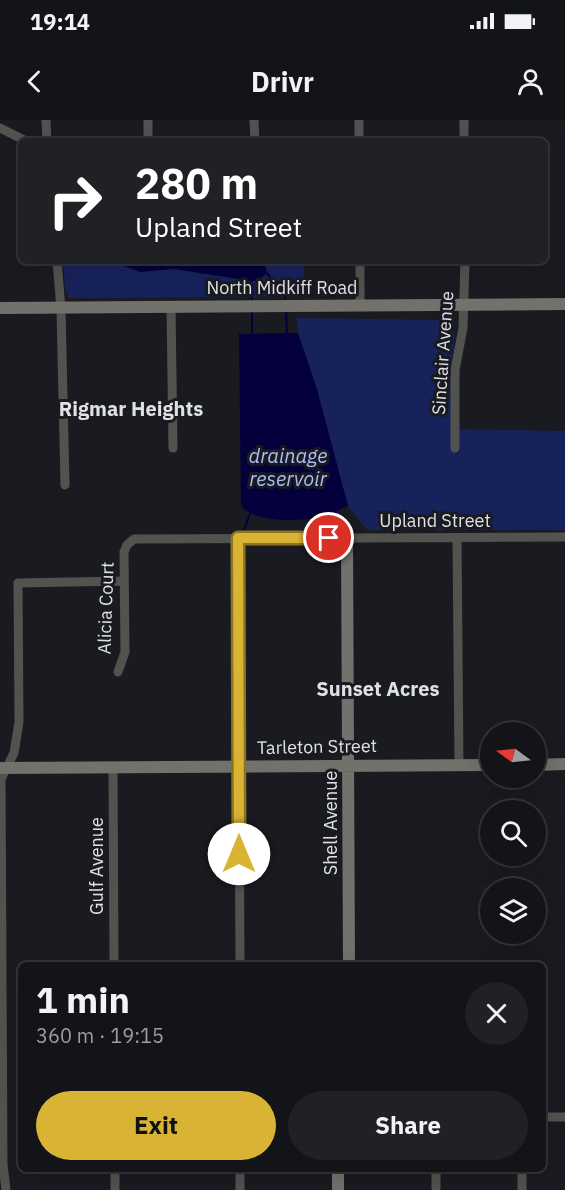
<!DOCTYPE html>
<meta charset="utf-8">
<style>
body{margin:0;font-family:"IBM Plex Sans",sans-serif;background:#202125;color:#f1f3f6;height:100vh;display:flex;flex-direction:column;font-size:22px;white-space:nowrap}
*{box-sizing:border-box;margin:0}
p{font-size:20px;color:#9d9ea2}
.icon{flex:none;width:33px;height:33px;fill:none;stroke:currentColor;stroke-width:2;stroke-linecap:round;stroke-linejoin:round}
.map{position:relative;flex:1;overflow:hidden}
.side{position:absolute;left:18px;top:842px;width:528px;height:210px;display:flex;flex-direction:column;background:#131418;border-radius:9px;box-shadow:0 6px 24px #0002,0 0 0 2px #323337}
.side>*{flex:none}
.guide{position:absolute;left:18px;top:18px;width:530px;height:126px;border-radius:9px;box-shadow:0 6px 24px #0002,0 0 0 2px #323337;background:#202124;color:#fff;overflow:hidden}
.needle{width:39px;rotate:285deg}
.fabs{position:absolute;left:480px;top:602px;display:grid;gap:12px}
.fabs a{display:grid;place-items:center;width:66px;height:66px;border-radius:50%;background:#131418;box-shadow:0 6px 24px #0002,0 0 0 2px #323337;font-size:30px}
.pin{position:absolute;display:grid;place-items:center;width:51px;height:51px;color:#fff;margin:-26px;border:3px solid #fff;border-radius:50%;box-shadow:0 2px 6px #0007}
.me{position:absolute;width:66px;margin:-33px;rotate:0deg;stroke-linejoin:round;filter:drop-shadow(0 0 4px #0008)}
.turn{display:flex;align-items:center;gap:21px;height:126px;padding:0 18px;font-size:27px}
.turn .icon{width:78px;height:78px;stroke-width:2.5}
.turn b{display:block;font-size:42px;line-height:51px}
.round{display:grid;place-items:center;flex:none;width:63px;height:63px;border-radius:32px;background:#202125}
.head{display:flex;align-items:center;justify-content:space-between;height:102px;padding:0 18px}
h1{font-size:36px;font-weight:700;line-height:45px}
.button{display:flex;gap:12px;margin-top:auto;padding:12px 18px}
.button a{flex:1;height:69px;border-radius:36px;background:#d9b334;color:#111;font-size:24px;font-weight:700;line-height:69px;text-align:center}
.button a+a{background:#202125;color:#f1f3f6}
.status{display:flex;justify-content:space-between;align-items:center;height:42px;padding:0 30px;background:#131418;direction:ltr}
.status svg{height:16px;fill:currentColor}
header{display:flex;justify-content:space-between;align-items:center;height:78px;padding:0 18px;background:#131418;font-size:27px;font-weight:700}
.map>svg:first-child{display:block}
.green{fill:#17225b}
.water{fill:#04003b}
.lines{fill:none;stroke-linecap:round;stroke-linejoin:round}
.stream{stroke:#04003b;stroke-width:2}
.street{stroke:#52524f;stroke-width:9}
.secondary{stroke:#72716c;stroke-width:12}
.route-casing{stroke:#8d7422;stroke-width:15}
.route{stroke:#d9b334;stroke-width:10}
.labels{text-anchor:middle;stroke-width:6;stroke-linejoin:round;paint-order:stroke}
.street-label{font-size:18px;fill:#dfe1e4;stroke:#191b20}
.neighbourhood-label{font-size:20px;font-weight:bold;fill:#dfe1e4;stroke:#191b20}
.water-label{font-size:20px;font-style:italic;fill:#abbef9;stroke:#191b20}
</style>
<div class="status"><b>19:14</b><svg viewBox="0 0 49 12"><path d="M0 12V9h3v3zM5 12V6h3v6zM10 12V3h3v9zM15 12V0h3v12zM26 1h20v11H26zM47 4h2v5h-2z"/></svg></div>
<header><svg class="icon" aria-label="back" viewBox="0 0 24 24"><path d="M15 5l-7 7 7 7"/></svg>Drivr<svg class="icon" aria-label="person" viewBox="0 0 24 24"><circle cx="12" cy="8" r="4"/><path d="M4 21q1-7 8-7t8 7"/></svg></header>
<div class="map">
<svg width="565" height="1070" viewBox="0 0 565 1070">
<rect width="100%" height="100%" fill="#191b20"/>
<path class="green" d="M 63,141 L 304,141 L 304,173 L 266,177 L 69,178 L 65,169 Z
M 297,198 L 448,200 L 455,214 L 451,252 L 452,309 L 565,311 L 565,410 L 367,410 L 348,386 L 298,213 Z"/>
<path class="water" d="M 109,141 L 265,141 L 267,153 L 258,161 L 251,161 L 174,149 L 141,152 Z
M 298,213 L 317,269 L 348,386 C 338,390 327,396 317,398 C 296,401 255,403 241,386 L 239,214 Z"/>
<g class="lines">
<path class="stream" d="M 267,153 L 270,157
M 251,161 L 251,166
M 276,163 L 285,174 L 285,179
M 251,174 L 252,179
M 252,193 L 252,213
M 286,193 L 287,213
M 335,391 L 345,413
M 243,413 L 250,394"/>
<path class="street" d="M 46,0 L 47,21
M 148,0 L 148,21
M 254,0 L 255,21
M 359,0 L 359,21
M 464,0 L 464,21
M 0,8 L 26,21
M 57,141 L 61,189 L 65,365
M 360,141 L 360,185
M 171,187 L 173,328
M 455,328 L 455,250 L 463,208 L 465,141
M 238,418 L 240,844
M 457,418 L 459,645
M 118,552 L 125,532 L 124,432 L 127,425 L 134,419 L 565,417
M 113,647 L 114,844
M 543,997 L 565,997
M 115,1048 L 115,1070
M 240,1048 L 240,1070
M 6,1070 L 3,1044 L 1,659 L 14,633 L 19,602 L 18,463 L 124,461
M 436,1070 L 436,1048
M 522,1070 L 522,1048"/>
<path class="secondary" d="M 0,188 L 565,184
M 347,418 L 349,844
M 536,645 L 565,644
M 0,648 L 490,645
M 338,1048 L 338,1070"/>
</g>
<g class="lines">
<defs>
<path id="route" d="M 239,734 L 238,418 L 329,418"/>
</defs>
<use href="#route" class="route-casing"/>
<use href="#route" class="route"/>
</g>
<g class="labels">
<g class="street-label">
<text x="282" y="174">North Midkiff Road</text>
<text transform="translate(443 233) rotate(-86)" y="6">Sinclair Avenue</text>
<text x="435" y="407">Upland Street</text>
<text transform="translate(106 488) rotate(-88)" y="6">Alicia Court</text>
<text transform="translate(317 627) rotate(-1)" y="6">Tarleton Street</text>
<text transform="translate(331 703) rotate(-90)" y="6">Shell Avenue</text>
<text transform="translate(97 746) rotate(-90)" y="6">Gulf Avenue</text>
</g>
<g class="neighbourhood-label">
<text x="131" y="296">Rigmar Heights</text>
<text x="378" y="576">Sunset Acres</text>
</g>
<g class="water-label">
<text x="288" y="343">drainage<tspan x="288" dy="23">reservoir</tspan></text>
</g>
</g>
</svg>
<div class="fabs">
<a><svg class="needle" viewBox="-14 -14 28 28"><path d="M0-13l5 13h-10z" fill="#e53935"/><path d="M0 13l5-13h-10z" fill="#9d9ea2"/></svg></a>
<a><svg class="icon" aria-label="search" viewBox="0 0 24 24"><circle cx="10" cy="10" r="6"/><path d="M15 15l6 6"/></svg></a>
<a><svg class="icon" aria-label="layers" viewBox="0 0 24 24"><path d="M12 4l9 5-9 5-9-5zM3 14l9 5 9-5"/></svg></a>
</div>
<div class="pin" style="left:329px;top:418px;background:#d93025"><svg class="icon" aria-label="arrive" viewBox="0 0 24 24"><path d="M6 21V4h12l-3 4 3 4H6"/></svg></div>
<svg class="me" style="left:239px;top:734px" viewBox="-20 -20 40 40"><circle r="19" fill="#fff"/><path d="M0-13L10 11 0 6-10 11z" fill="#d9b334"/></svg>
<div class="guide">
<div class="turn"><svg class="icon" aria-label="right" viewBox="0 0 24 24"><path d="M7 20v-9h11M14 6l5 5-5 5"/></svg><div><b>280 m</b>Upland Street</div></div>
</div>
<section class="side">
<div class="head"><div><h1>1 min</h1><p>360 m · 19:15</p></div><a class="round"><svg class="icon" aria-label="close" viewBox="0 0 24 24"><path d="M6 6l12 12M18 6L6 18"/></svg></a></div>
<div class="button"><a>Exit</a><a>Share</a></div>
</section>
</div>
